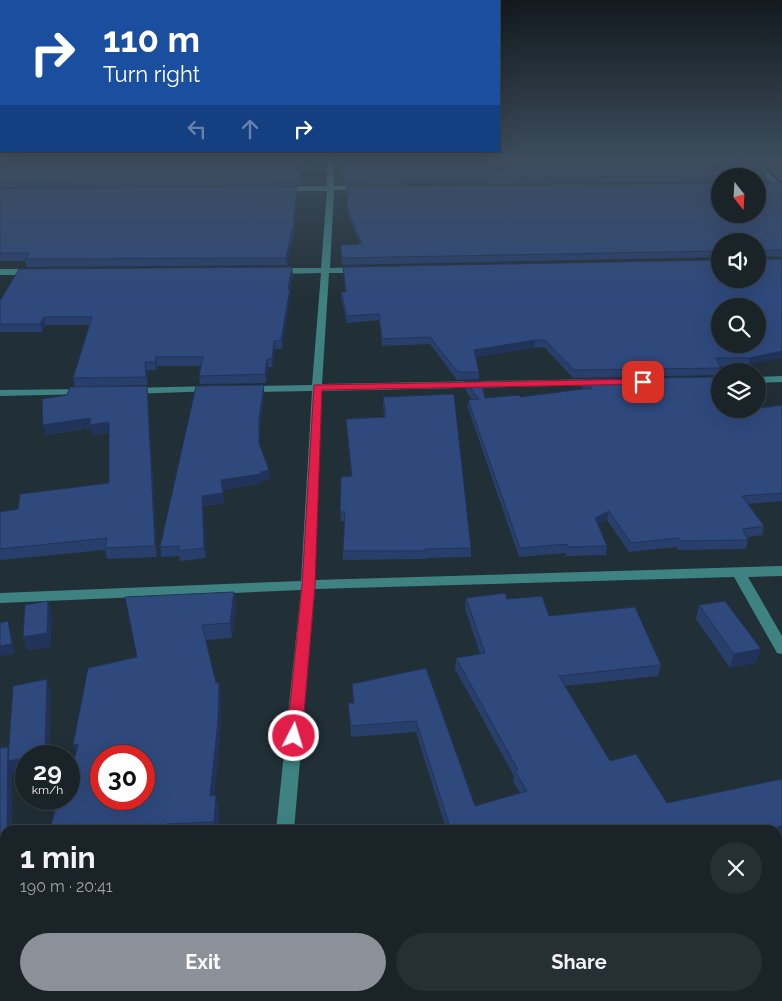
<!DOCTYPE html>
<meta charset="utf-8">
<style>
body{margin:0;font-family:Raleway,sans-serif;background:#262f34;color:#f1f3f6;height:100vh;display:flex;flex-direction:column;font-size:19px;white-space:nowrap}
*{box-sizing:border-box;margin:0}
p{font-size:16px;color:#9fa4a8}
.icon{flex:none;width:28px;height:28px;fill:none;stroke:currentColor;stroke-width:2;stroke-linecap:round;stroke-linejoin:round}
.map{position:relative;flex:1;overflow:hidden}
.side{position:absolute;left:0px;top:825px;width:782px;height:176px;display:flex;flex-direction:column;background:#192328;border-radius:15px 15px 0 0;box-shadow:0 5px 20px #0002,0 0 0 1px #374045}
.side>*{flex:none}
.top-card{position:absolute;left:0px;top:0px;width:500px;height:152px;box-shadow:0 5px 20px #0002,0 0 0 1px #374045;background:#1a4fa0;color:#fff;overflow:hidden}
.needle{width:32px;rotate:162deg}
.buttons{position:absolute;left:711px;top:168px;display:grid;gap:10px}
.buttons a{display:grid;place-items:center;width:55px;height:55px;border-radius:50%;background:#192328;box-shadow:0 5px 20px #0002,0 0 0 1px #374045;font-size:25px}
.speed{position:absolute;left:15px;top:745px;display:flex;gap:10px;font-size:25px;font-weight:700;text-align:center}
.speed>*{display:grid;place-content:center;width:65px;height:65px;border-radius:50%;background:#192328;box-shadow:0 5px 20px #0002,0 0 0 1px #374045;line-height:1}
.speed small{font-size:12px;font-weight:400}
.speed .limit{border:8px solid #d22;background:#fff;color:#111}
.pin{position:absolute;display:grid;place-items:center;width:42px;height:42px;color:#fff;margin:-21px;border-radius:10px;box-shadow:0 2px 8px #0006}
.me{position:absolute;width:55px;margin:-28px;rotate:5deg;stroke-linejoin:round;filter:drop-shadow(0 0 4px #0008)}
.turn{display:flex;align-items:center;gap:18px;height:105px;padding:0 20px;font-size:22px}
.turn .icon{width:65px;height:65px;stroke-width:2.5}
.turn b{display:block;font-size:35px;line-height:42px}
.lanes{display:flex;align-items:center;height:48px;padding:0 20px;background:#0003;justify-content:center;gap:25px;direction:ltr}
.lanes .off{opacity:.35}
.round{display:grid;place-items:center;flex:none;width:52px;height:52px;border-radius:26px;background:#262f34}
.overview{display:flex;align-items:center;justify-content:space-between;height:85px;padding:0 20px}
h1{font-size:30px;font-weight:700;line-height:38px}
.cta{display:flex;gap:10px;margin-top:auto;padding:10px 20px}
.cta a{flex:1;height:58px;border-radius:30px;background:#8c9099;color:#fff;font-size:20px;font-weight:700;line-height:58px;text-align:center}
.cta a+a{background:#262f34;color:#f1f3f6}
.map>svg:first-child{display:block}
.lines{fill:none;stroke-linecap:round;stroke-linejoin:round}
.minor{fill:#3e8282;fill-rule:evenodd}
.wall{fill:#283f6c}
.shaded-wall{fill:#213358}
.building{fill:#2f497d;stroke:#213358;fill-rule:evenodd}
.route{fill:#e11d48;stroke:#92132f}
</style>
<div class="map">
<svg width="782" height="1001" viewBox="0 0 782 1001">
<rect width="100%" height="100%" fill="#212f36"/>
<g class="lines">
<path class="minor" d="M 327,159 L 333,159 L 334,186 L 362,186 L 366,188 L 362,190 L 334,190 L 330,268 L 360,267 L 364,270 L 360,273 L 329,273 L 322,384 L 600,379 L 605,382 L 600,385 L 322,391 L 315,580 L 782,566 L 782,576 L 748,577 L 782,636 L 782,654 L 777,653 L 734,577 L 315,589 L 294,830 L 276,830 L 301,590 L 0,603 L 0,593 L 301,581 L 312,391 L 247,392 L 242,389 L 247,386 L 312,385 L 321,273 L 277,274 L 273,271 L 277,268 L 321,268 L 327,191 L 280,191 L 276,189 L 280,187 L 327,186 Z
M 747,159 L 754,159 L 782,186 L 782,192 Z
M 0,269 L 32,269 L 36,272 L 32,275 L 0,275 Z
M 782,376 L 782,382 L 758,383 L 758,377 Z
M 212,386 L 217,389 L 216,391 L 130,394 L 125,391 L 130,388 Z
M 85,389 L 89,390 L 90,392 L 89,394 L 0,396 L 0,390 Z
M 259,996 L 281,996 L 280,1001 L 258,1001 Z"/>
</g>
<path class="wall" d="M 0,159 L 306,159 L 305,169 L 302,169 L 299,185 L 0,188 Z
M 334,159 L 767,175 L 765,180 L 758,181 L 758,182 L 782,187 L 782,257 L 758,256 L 758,258 L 760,259 L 782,259 L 748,365 L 720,366 L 721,368 L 720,375 L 573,378 L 544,347 L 534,348 L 476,357 L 479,372 L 479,379 L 457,380 L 430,344 L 382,346 L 379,320 L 347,323 L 341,298 L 341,292 L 345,292 L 343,267 L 758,279 L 720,241 L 720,257 L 342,265 L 340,245 L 360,244 L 348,214 L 348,199 L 346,193 L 346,187 L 720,183 L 758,176 L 720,176 L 720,181 L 344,185 L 340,170 L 335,170 Z
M 757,159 L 782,159 L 782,181 L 779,180 Z
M 0,189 L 297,193 L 294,235 L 287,265 L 27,267 L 25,261 L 0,261 Z
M 293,275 L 290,291 L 290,297 L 282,349 L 275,349 L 272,367 L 268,367 L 266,383 L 200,384 L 199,376 L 201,366 L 157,366 L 156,370 L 147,370 L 148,385 L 75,387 L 73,378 L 89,325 L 46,325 L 42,332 L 0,332 L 0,301 Z
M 583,379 L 747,410 L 782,405 L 782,501 L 748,504 L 764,526 L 762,535 L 747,537 L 748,540 L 746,549 L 678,550 L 676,547 L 629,552 L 607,520 L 598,524 L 607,546 L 606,555 L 566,556 L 565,553 L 519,557 L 468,408 L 468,400 L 472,400 L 465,389 L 465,381 L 485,398 L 520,397 L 584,389 L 582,387 Z
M 264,385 L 264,394 L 260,428 L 260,446 L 270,479 L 262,481 L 262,483 L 223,490 L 224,503 L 203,506 L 206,558 L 180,561 L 179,556 L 161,557 L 160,547 Z
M 148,396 L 157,557 L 107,559 L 105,550 L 0,560 L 0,512 L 18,509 L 109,483 L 109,433 L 92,435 L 91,428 L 46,435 L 43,425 Z
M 383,397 L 471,548 L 471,557 L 426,558 L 426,559 L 343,560 L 343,551 L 345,521 L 341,521 L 340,512 L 351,476 L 346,419 L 384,417 L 383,405 Z
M 234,592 L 236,606 L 232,638 L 206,640 L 216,683 L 221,698 L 220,736 L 214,796 L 216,795 L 219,811 L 218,830 L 50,830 L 63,805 L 76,753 L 73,745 L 137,657 Z
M 466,598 L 507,599 L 661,665 L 658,676 L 565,686 L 610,761 L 667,803 L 782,779 L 782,836 L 778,837 L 445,825 L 416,732 L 351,737 L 348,703 L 353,703 L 352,684 L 426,668 L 475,806 L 520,793 L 513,782 L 514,776 L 455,669 L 456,658 L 480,654 L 465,608 Z
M 699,605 L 756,663 L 730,668 L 696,619 Z
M 47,679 L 50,692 L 49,756 L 26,756 L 26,771 L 13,774 L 12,772 L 12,830 L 5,830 L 5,882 L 4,888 L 0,889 L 0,748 L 9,749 Z
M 487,996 L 536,996 L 538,1001 L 489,1001 Z
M 623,996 L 645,996 L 631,1001 L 625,1001 Z
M 694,996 L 731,996 L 733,1001 L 696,1001 Z"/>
<path class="shaded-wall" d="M 305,159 L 306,159 L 305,169 L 304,163 Z
M 302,163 L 302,169 L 299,185 L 299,179 Z
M 297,186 L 297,193 L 294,235 L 287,265 L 286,258 Z
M 292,267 L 293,275 L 290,291 L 290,297 L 282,349 L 281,340 L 288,289 Z
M 44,317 L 46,325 L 42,332 L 40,324 Z
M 535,340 L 534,348 L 474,357 L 474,350 Z
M 274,341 L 275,349 L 272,367 L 272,359 Z
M 782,351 L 782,358 L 748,365 L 750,358 Z
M 156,357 L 157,366 L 156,370 L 155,362 Z
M 267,359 L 268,367 L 266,383 L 265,374 Z
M 145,362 L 147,370 L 148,385 L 146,377 Z
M 264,385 L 264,394 L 260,428 L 260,453 L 259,443 L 259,419 Z
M 147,386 L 148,396 L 157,557 L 155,546 Z
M 90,418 L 109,422 L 111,432 L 92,435 L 91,428 L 46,435 L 43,425 Z
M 269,470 L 270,479 L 262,481 L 262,483 L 222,490 L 221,480 Z
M 223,493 L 224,503 L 203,506 L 206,558 L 204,548 L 202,496 Z
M 609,511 L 607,520 L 594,527 L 595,518 Z
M 234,592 L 236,606 L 232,638 L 230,623 Z
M 48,601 L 52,615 L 51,647 L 27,651 L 23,637 Z
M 8,621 L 11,631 L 15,654 L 0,656 L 0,646 Z
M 761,649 L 756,663 L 730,668 L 734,654 Z
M 47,679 L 50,692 L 49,756 L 34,756 Z
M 219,682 L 221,698 L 220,736 L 213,811 L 210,796 Z
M 78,744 L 78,761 L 73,745 Z
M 8,747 L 26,758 L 26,771 L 13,774 L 12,772 L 12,830 L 7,830 Z
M 216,795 L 219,811 L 218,830 L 216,830 L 214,822 Z
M 782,826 L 782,836 L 778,837 L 778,830 L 767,830 Z
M 4,847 L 5,849 L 5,882 L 4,888 L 0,878 Z
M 782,967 L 782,975 L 778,977 L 778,968 Z
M 436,996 L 460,996 L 439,1001 L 436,1001 Z
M 628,996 L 645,996 L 631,1001 L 627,1001 Z"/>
<path class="building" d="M 0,159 L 305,159 L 304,163 L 302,163 L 299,179 L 0,181 Z
M 335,159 L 751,159 L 767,175 L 758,175 L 758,182 L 775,182 L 782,187 L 782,250 L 760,250 L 758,258 L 760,259 L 782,259 L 782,351 L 750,358 L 716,358 L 721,368 L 574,370 L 545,340 L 535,340 L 474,350 L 479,372 L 458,372 L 430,337 L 382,339 L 379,314 L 347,316 L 341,292 L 346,292 L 343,267 L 720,260 L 720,279 L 758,279 L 758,241 L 720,241 L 720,251 L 342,258 L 340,245 L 362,244 L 347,208 L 348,195 L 346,187 L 720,183 L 720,214 L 758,214 L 758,176 L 721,176 L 344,179 L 340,164 L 335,164 ZM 720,306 L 758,306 L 758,344 L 720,344 Z
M 764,159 L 782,159 L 782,175 L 780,175 Z
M 297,186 L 293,227 L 286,258 L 25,259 L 29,253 L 0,253 L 0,189 Z
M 292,267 L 288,289 L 290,289 L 281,340 L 274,341 L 272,359 L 267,359 L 265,374 L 199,376 L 203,357 L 156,357 L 155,362 L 145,362 L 146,377 L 73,378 L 92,317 L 44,317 L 40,324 L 0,324 L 0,301 L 19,269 Z
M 720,377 L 720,409 L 746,409 L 747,410 L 782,405 L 782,493 L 742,496 L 764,526 L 743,529 L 748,540 L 680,541 L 678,538 L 631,543 L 609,511 L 595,518 L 607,546 L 567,547 L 567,544 L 520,548 L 468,400 L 479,399 L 465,381 L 481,381 L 485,398 L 519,395 L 520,397 L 592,388 L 583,379 Z
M 264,385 L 259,419 L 259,443 L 269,470 L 261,472 L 261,474 L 221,480 L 223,493 L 202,496 L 204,548 L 179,551 L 179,546 L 160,547 L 196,386 Z
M 147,386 L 155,546 L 105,548 L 107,538 L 0,549 L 0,512 L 18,509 L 20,494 L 109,483 L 109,422 L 90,425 L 90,418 L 43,425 L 42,399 L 67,395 L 70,387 Z
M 454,394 L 471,548 L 425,549 L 426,551 L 343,551 L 345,512 L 340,512 L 341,477 L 352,476 L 346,419 L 386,417 L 383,397 Z
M 234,592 L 230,623 L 202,625 L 216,683 L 219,682 L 218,721 L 210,796 L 216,795 L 214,822 L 166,824 L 165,830 L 50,830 L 56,806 L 63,805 L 65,799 L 69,799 L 69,782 L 78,744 L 73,745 L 88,668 L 137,657 L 125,597 ZM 101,756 L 144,756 L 144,799 L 101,799 Z
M 505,593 L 507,599 L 542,596 L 549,616 L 635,607 L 661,665 L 559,676 L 610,761 L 636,754 L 667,803 L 782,779 L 782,826 L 767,830 L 419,830 L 449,824 L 416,721 L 351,726 L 348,703 L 354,703 L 352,684 L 426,668 L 475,806 L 527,791 L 515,771 L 518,770 L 456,658 L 485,653 L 466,598 Z
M 48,601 L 47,633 L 23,637 L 25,605 Z
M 725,601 L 761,649 L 734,654 L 699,605 Z
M 8,621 L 12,644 L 0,646 L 0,623 Z
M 47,679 L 45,754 L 34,756 L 26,756 L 26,758 L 8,761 L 13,686 Z
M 8,747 L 7,830 L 5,830 L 5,847 L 4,847 L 0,876 L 0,748 Z
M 782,883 L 782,967 L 778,968 L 778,885 Z
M 492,996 L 536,996 L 538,1001 L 494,1001 Z
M 704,996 L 731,996 L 733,1001 L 707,1001 Z
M 90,998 L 90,1001 L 77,1001 Z"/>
<linearGradient id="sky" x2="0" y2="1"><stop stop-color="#121a1e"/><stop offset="0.53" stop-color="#3d4d5d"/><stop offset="1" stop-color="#3d4d5d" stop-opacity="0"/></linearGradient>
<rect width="782" height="299" fill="url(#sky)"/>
<path class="route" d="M 643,379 L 648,382 L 647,384 L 322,390 L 315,585 L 302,736 L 300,740 L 294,742 L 289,740 L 287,736 L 302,585 L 314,385 Z"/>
</svg>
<div class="buttons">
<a><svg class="needle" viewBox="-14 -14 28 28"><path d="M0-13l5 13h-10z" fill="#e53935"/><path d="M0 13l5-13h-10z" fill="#9fa4a8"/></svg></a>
<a><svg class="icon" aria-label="sound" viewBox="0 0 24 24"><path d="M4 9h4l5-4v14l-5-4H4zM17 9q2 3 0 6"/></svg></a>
<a><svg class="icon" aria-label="search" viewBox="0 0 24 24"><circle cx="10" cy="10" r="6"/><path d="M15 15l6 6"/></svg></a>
<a><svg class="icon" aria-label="layers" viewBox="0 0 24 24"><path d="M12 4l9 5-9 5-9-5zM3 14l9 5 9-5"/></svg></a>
</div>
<div class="speed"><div>29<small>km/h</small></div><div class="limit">30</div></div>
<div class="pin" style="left:643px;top:382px;background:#d93025"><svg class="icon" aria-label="arrive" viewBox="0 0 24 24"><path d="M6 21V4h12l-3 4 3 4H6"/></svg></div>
<svg class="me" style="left:294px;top:736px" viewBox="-20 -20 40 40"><circle r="17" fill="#e11d48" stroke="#fff" stroke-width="3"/><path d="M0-11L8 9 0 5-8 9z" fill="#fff"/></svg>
<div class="top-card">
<div class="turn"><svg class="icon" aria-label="right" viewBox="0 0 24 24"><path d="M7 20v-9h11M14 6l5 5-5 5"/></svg><div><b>110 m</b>Turn right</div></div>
<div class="lanes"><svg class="icon off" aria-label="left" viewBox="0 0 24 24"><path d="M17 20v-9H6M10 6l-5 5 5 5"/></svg><svg class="icon off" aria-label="ahead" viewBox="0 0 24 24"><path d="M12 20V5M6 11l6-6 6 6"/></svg><svg class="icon" aria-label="right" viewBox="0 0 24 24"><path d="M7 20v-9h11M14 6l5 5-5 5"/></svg></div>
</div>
<section class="side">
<div class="overview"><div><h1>1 min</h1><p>190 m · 20:41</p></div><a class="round"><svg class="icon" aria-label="close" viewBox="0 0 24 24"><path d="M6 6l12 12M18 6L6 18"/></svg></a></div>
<div class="cta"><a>Exit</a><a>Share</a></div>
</section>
</div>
